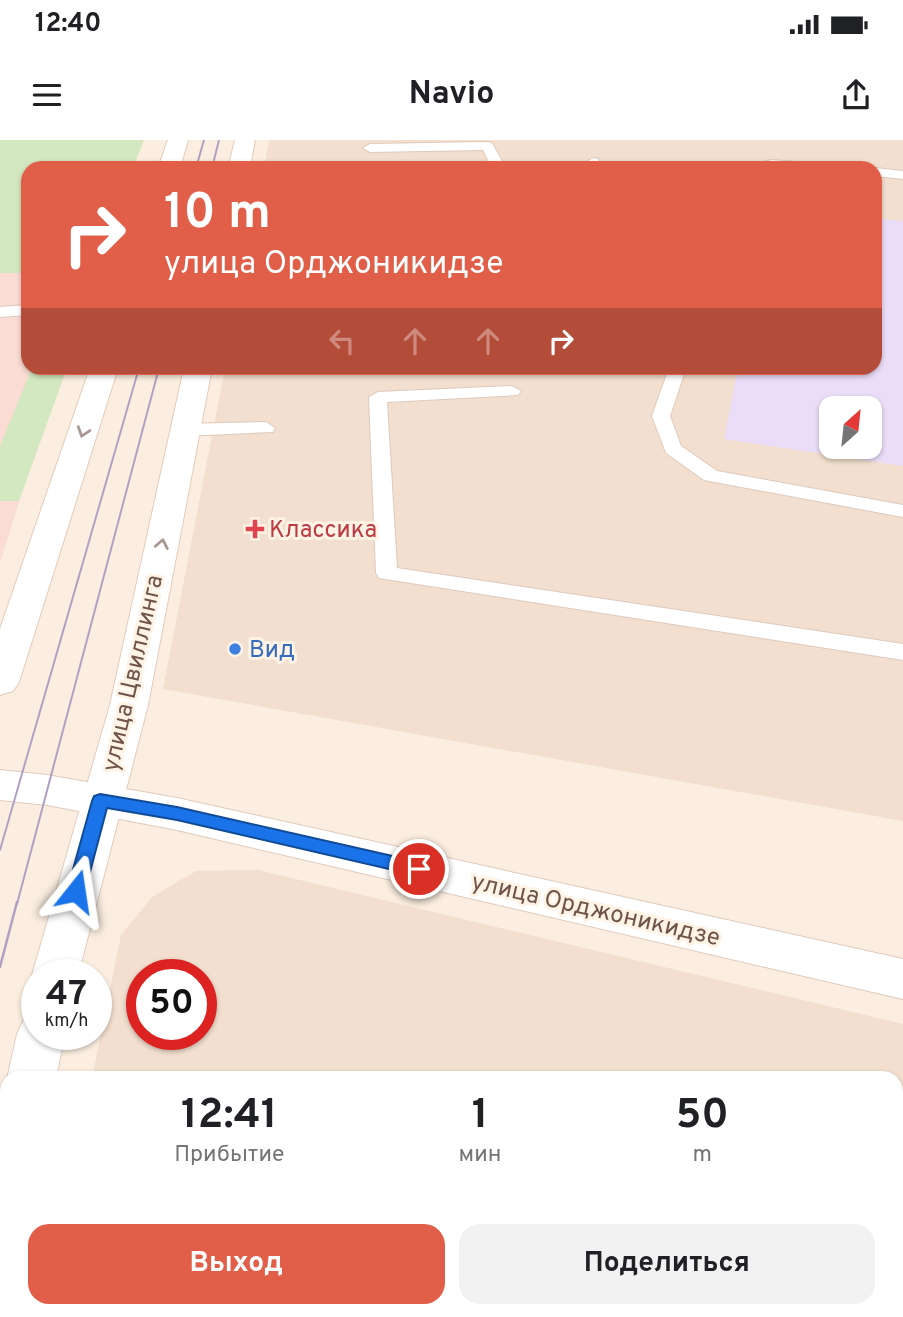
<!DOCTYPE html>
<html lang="ru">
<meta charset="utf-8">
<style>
body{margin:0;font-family:Overpass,sans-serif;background:#f2f2f2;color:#202124;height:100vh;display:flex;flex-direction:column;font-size:26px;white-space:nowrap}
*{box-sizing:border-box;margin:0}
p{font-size:23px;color:#757577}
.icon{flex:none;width:38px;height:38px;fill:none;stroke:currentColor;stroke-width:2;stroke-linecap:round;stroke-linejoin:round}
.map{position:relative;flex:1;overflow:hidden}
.drawer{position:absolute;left:0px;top:931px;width:903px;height:247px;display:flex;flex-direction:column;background:#fff;border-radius:21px 21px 0 0;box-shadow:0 2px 5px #0004}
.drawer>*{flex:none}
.hud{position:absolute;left:21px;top:21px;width:861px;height:214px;border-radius:21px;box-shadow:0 2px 5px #0004;background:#e15f49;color:#fff;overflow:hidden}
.needle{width:46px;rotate:27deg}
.buttons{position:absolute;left:819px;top:256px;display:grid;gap:14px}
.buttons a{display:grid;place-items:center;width:63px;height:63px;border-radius:14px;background:#fff;box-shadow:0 2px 5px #0004;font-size:35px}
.speed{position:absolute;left:21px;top:819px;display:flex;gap:14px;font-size:35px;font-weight:700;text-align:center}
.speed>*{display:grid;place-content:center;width:91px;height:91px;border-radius:50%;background:#fff;box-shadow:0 2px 5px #0004;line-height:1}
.speed small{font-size:18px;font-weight:400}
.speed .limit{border:10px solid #d22;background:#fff;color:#111}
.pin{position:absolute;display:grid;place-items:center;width:60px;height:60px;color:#fff;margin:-30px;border:4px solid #fff;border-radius:50%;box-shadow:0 2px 7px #0007}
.me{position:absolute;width:77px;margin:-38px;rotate:15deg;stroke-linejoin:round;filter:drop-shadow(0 0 5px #0008)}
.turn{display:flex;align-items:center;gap:24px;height:147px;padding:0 28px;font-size:32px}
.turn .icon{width:91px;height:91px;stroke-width:2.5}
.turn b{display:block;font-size:49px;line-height:60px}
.lanes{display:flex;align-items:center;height:66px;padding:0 28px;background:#0003;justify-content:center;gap:35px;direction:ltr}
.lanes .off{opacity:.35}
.eta{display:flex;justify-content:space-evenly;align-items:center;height:119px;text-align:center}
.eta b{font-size:42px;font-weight:700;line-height:49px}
.action{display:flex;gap:14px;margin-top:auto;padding:14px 28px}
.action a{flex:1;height:80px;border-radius:21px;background:#e15f49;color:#fff;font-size:28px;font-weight:700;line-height:80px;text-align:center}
.action a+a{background:#f2f2f2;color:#202124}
.status{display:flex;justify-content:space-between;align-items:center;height:49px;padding:0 35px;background:#fff;direction:ltr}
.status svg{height:19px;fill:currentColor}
header{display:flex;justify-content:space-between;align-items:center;height:91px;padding:0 28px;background:#fff;font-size:32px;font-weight:700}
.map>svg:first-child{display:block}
.residential{fill:#f2dfcf;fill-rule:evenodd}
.commercial{fill:#fbdcd4}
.education{fill:#ebddf7;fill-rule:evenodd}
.green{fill:#d3e7c0}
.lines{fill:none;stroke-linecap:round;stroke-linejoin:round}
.lane-casing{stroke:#decabc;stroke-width:2}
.street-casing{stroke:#decabc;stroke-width:2}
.secondary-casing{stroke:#e3cbbb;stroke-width:2}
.lane{fill:#fff;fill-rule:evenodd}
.street{fill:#fff;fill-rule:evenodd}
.secondary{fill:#fff;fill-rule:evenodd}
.tram-far1{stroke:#b0a0c3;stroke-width:2}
.tram{stroke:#b0a0c3;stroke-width:2.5}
.oneway{stroke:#a99892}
.route{fill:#1a73e8;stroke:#114b97;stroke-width:2}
.health-dot{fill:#e0444e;stroke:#fef3e5;stroke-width:2.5}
.shop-dot{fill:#3f7fe0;stroke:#fef3e5;stroke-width:2.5}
.labels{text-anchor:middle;stroke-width:6;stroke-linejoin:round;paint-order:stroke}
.health-label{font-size:24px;fill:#be3a42;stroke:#fef3e5;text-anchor:start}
.shop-label{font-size:24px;fill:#366cbe;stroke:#fef3e5;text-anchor:start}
.street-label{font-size:24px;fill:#705449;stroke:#fef3e5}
</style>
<div class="status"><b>12:40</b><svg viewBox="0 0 49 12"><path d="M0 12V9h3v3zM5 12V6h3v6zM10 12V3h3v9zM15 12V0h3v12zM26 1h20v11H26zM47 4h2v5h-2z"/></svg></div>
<header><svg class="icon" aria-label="menu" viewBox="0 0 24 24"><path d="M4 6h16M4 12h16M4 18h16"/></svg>Navio<svg class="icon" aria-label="share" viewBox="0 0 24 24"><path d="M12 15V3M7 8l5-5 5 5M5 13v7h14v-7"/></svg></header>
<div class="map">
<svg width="903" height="1177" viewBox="0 0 903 1177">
<rect width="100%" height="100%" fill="#fbeee0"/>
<path class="residential" d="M 269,0 L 903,0 L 903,81 L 875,78 L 875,28 L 264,28 Z
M 225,228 L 738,228 L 725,299 L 903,326 L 903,681 L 163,549 Z
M 258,730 L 903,884 L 903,1177 L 43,1177 L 44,1171 L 896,1171 L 896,938 L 92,938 L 121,795 L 152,757 L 196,731 ZM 142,835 L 201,835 L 201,894 L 142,894 Z"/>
<path class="commercial" d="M 0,133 L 28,133 L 28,228 L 61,228 L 0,423 Z"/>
<path class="education" d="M 875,78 L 903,81 L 903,326 L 724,299 L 738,228 L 875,228 ZM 831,268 L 870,268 L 870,306 L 831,306 Z"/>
<path class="green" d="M 0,0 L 144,0 L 133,28 L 28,28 L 28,133 L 0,133 Z
M 32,228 L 67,228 L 19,361 L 0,361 L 0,306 Z
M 469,1171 L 739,1171 L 747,1177 L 469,1177 Z"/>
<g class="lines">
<defs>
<path id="lane" d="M 487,2 L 492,3 L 506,28 L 492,28 L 483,10 L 370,12 L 363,8 L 370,4 Z
M 593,18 L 598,19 L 603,28 L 589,28 L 586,22 Z
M 772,20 L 822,24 L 829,28 L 747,28 L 749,25 Z
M 875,28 L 903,31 L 903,39 L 875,36 Z
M 28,165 L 28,175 L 0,177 L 0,167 Z
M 669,228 L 686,228 L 670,276 L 681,306 L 717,331 L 903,365 L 903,377 L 704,340 L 666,313 L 652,276 Z
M 512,246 L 521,251 L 518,255 L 387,262 L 397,428 L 903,504 L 903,520 L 379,438 L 376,433 L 369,257 L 378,252 Z
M 266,282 L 275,288 L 273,292 L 185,296 L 176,290 L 185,284 Z
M 405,1171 L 441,1171 L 441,1177 L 405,1177 Z
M 648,1171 L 702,1171 L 705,1177 L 651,1177 Z"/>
<path id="street" d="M 0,630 L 47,635 L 177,658 L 903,819 L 903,859 L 177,690 L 47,665 L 0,660 Z"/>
<path id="secondary" d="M 168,0 L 188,0 L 180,28 L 158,28 Z
M 235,0 L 255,0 L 250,28 L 228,28 Z
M 90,228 L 118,228 L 19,542 L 13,551 L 0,555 L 0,489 Z
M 184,228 L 212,228 L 148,565 L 78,835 L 37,835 L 37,845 L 32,835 L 110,565 Z
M 37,874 L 37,894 L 65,894 L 56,938 L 7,939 L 17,894 L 24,879 Z
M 7,1018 L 7,1099 L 0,1102 L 0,1021 Z"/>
</defs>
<use href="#lane" class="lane-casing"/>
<use href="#street" class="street-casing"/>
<use href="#secondary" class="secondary-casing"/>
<use href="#lane" class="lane"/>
<use href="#street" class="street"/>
<use href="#secondary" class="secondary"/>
<path class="tram-far1" d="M 196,28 L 204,0
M 212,28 L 219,0
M 0,710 L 139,228
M 17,764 L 159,228"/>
<path class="tram" d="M 0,827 L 17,762"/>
</g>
<defs><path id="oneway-chevron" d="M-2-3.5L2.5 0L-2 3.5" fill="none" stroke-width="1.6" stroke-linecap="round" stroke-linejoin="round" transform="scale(1.75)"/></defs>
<g class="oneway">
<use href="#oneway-chevron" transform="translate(83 292) rotate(108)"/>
<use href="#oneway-chevron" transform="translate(162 404) rotate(-79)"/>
</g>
<path class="route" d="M 100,654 L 177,667 L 419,722 L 425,724 L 428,729 L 425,734 L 419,736 L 177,680 L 107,668 L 85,751 L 82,757 L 76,759 L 69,757 L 67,751 L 92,661 L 94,656 Z"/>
<path class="health-dot" d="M251.5 378.5h7v7h7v7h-7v7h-7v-7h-7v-7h7z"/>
<circle class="shop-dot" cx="235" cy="509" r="7"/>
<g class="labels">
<g class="health-label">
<text x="269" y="397">Классика</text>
</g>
<g class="shop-label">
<text x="249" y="517">Вид</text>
</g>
<g class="street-label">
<text transform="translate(132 533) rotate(-77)" y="8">улица Цвиллинга</text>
<text transform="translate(596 769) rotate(13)" y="8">улица Орджоникидзе</text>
</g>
</g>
</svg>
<div class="buttons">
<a><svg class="needle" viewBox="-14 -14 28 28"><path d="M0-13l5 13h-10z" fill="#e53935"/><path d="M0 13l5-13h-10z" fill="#757577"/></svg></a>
</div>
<div class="speed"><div>47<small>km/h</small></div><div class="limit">50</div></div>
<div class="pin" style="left:419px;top:729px;background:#d93025"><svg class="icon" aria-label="arrive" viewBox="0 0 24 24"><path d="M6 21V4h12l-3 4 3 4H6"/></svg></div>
<svg class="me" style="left:76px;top:751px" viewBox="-20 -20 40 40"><path d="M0-17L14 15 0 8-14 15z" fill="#1a73e8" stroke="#fff" stroke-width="4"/></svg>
<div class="hud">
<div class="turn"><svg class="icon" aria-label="right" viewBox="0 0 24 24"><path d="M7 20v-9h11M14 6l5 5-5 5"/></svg><div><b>10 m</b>улица Орджоникидзе</div></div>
<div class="lanes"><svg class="icon off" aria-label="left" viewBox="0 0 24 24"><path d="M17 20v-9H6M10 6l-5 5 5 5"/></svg><svg class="icon off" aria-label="ahead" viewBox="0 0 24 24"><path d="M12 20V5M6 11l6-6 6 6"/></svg><svg class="icon off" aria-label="ahead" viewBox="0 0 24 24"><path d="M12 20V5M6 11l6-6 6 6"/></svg><svg class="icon" aria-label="right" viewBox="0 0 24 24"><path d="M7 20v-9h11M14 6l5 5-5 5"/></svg></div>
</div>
<section class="drawer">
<div class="eta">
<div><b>12:41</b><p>Прибытие</p></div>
<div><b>1</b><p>мин</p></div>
<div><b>50</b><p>m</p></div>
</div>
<div class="action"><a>Выход</a><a>Поделиться</a></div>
</section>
</div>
